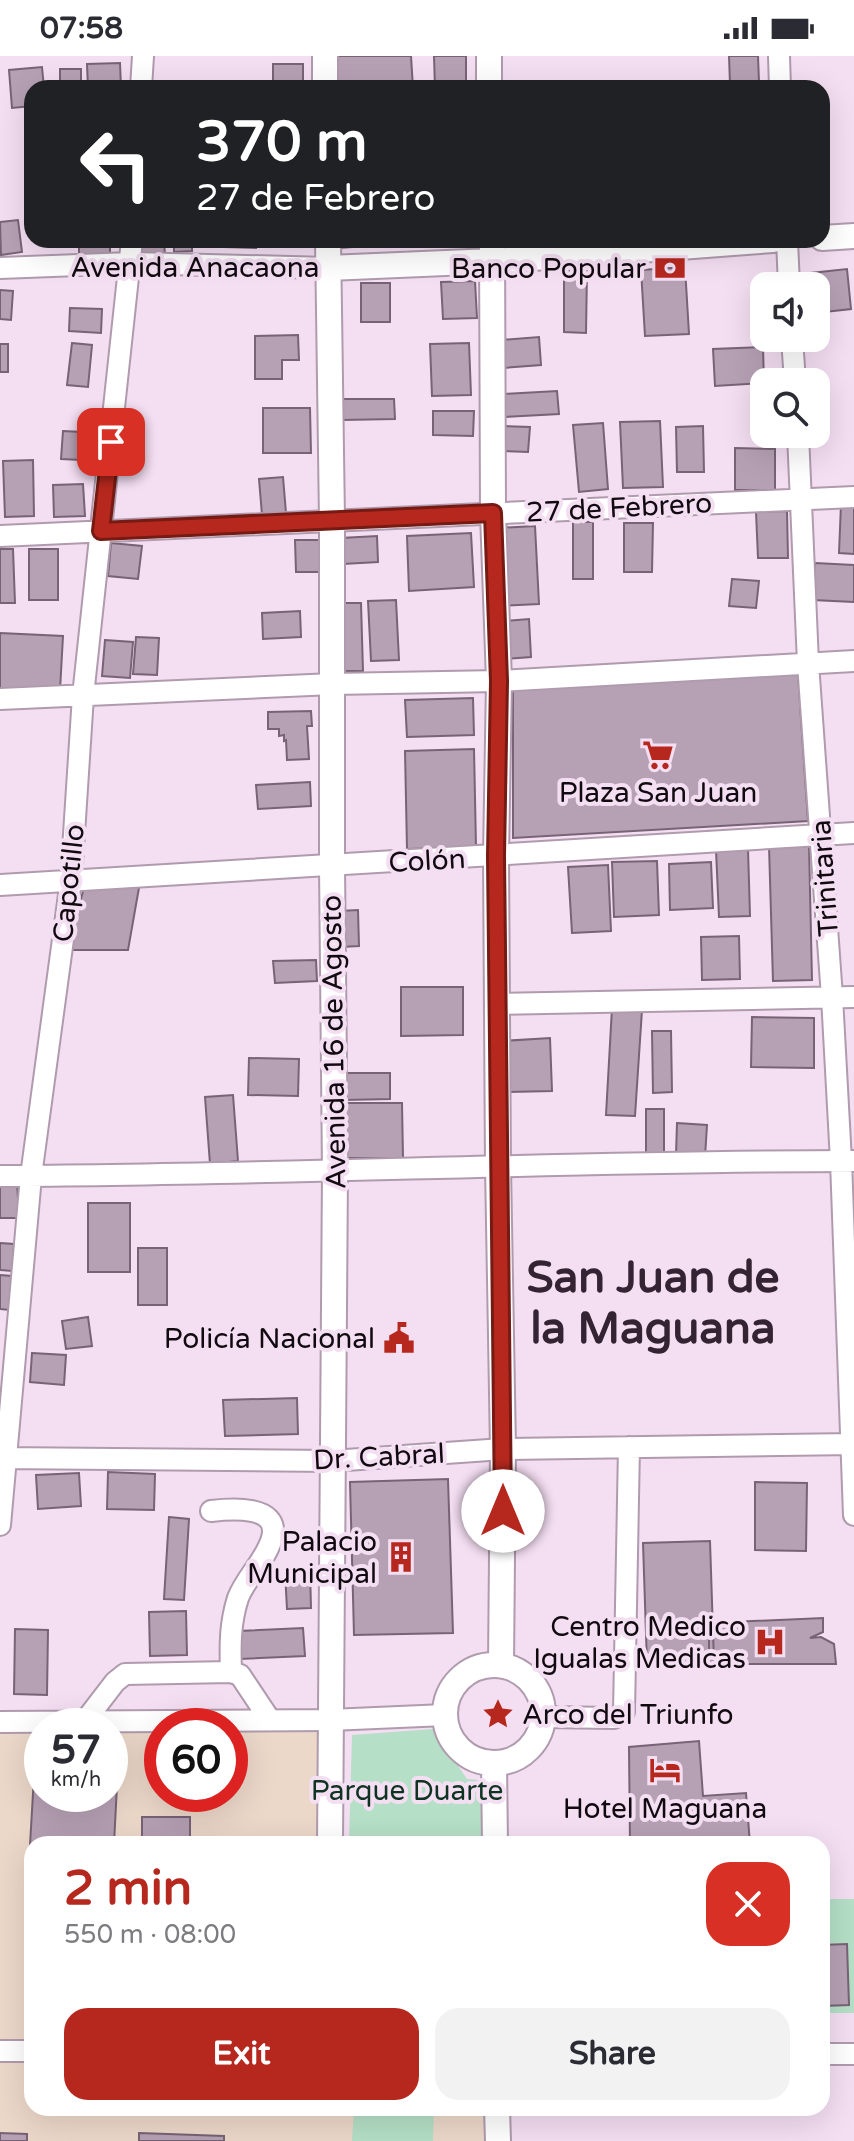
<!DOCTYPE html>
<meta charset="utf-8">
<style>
body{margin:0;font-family:"Varela Round",sans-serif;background:#f2f2f3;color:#2b2b33;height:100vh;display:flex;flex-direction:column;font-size:30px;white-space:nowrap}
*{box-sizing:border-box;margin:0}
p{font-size:26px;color:#7c7c81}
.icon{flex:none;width:44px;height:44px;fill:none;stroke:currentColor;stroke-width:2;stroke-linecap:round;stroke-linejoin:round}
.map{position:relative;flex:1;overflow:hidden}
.details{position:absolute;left:24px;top:1780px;width:806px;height:280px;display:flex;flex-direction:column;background:#fff;border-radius:24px;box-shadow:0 8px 32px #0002}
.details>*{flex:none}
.guide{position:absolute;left:24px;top:24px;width:806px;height:168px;border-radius:24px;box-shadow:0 8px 32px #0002;background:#202124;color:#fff;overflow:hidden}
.fabs{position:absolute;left:750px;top:216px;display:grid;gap:16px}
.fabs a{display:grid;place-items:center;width:80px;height:80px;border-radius:16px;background:#fff;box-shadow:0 8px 32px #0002;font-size:40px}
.speed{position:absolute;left:24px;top:1652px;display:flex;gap:16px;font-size:40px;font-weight:700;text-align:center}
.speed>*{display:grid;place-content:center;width:104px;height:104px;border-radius:50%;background:#fff;box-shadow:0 8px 32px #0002;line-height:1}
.speed small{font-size:20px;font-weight:400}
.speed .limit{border:12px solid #d22;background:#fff;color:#111}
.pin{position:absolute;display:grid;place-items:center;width:68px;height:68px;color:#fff;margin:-34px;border-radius:16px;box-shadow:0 4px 12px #0006}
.me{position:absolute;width:88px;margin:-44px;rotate:0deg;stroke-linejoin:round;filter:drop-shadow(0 0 6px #0008)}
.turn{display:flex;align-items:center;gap:28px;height:168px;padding:0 40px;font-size:36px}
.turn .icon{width:104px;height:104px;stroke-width:2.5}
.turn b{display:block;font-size:56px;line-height:68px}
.round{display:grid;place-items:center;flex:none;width:84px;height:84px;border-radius:24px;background:#f2f2f3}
.summary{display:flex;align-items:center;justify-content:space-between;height:136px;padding:0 40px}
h1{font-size:48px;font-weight:800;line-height:60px;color:#b6281e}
.button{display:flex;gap:16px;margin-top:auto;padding:16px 40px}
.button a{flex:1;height:92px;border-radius:24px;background:#b6281e;color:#fff;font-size:32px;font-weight:800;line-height:92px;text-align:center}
.button a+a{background:#f2f2f3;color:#2b2b33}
.status{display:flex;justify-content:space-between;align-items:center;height:56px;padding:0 40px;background:#fff;direction:ltr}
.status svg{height:22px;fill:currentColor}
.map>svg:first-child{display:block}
.education{fill:#ecd8c9}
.green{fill:#b5dfc6}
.building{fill:#b6a1b4;stroke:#776375;stroke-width:2}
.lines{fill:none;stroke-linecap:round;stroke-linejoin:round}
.minor-casing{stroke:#b09bae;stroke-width:24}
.major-casing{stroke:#b09bae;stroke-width:28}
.minor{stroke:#fff;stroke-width:20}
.major{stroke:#fff;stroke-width:24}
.route-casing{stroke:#761a14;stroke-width:20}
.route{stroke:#b6281e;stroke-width:14}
.labels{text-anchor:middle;stroke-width:8;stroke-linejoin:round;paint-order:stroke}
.street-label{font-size:28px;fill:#110a10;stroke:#f4def2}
.poi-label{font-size:28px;fill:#110a10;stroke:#f4def2;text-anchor:end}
.park-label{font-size:28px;fill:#0f3321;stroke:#f4def2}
.town-label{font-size:44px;font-weight:bold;fill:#342333;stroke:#f4def2}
</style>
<div class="status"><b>07:58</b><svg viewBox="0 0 49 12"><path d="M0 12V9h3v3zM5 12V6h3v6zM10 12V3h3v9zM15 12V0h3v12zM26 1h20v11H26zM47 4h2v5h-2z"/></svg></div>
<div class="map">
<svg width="854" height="2085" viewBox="0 0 854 2085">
<rect width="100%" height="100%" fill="#f4def2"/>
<path class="education" d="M 320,1674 L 320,1788 L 32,1788 L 32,1984 L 0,1983 L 0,1675 L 42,1675 L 42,1738 L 110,1738 L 110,1675 L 162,1675 L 162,1738 L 230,1738 L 230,1675 Z
M 0,1996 L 32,1997 L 32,2052 L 489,2052 L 491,2085 L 0,2085 Z"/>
<path class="green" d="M 433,1673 L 467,1723 L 478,1724 L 488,1745 L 488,1788 L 349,1788 L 352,1679 Z
M 822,1843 L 854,1843 L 854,1957 L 822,1957 Z
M 354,2052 L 434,2052 L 433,2085 L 352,2085 Z"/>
<path class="building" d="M 334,0 L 411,0 L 413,32 L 336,32 Z
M 434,0 L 466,0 L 466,32 L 435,32 Z
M 729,0 L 758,0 L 759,26 L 730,28 Z
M 120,7 L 121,32 L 88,32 L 87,8 Z
M 273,8 L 303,8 L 303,32 L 273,32 Z
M 42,11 L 44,32 L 32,32 L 32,50 L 12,52 L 9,14 Z
M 60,13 L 81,13 L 81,32 L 60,32 Z
M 765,27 L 766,32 L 697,32 L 696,31 Z
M 212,29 L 238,29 L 238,32 L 213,32 Z
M 18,164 L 22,196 L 1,199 L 0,166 Z
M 79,184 L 110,184 L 110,206 L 79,205 Z
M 139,184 L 164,184 L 165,200 L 140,201 Z
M 174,184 L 192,184 L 192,195 L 174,196 Z
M 226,184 L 256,184 L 256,192 L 225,191 Z
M 339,184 L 366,184 L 366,190 L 340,192 Z
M 685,211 L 689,278 L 645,280 L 641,214 Z
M 847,213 L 851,253 L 816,257 L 816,230 L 812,230 L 811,217 Z
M 564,215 L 587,215 L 586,277 L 564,276 Z
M 475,225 L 477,262 L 443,263 L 441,226 Z
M 361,227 L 390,227 L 390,266 L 361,266 Z
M 0,234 L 13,235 L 11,264 L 0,263 Z
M 70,252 L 102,253 L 101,277 L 69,275 Z
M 298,279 L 299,304 L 282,304 L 282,323 L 255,323 L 255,280 Z
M 539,281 L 541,309 L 503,312 L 500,284 Z
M 72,287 L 92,289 L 88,331 L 67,329 Z
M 469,287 L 471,339 L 432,340 L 430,288 Z
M 0,288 L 8,288 L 8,316 L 0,316 Z
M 763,291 L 764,327 L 715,330 L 713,293 Z
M 557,335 L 559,358 L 503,361 L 502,338 Z
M 342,343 L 394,343 L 395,363 L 342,364 Z
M 263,352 L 310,352 L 311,397 L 263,397 Z
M 433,355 L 474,355 L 473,380 L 433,379 Z
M 660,365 L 663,431 L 623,432 L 620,366 Z
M 603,367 L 608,433 L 579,436 L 573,369 Z
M 503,370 L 530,371 L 528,396 L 502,395 Z
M 703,370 L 704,416 L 677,416 L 676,371 Z
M 63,375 L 82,376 L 81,404 L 61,403 Z
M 735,392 L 775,393 L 775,434 L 735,434 Z
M 33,404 L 34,460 L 5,461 L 3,405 Z
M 283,421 L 286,457 L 262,459 L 259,423 Z
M 83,428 L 85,460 L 54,461 L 53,429 Z
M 841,448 L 854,449 L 854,498 L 839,497 Z
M 787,455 L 788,502 L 758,502 L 756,456 Z
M 573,466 L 593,466 L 593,523 L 573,523 Z
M 624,467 L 653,467 L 652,516 L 624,516 Z
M 535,470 L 539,548 L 499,550 L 496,472 Z
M 471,477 L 474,531 L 409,535 L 407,480 Z
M 377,480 L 378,506 L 343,508 L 341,482 Z
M 295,484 L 320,484 L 320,516 L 296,516 Z
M 111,487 L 142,490 L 138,523 L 108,520 Z
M 0,493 L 13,493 L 15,547 L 0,547 Z
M 29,493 L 58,493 L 58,544 L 29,544 Z
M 815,507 L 854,509 L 854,546 L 813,544 Z
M 732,523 L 759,525 L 756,552 L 729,550 Z
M 396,544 L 399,604 L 371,605 L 368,545 Z
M 336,547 L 361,547 L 363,615 L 337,615 Z
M 300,555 L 301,581 L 263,583 L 262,557 Z
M 529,563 L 531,601 L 506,603 L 504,565 Z
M 0,577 L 63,580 L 60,634 L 0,632 Z
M 136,581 L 159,582 L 157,619 L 133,618 Z
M 105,584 L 133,586 L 130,622 L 102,620 Z
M 798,618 L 808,765 L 513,782 L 513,634 Z
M 473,642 L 474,679 L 407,681 L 405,644 Z
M 311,655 L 312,670 L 307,670 L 309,703 L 287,704 L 286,684 L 284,685 L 284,679 L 279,680 L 279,673 L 268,673 L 268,656 Z
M 474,693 L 476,791 L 407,793 L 405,695 Z
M 310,726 L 311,750 L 258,753 L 256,729 Z
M 809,789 L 812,924 L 773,925 L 769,790 Z
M 748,793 L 750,860 L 719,861 L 716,794 Z
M 657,805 L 659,859 L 614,861 L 612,806 Z
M 711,806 L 713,852 L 670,854 L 669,808 Z
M 608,809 L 611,875 L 572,877 L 568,811 Z
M 140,826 L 128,894 L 67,894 L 85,828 Z
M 358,854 L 359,890 L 341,891 L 339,855 Z
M 739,880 L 740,923 L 702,924 L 701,881 Z
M 316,904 L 317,925 L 275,927 L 273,905 Z
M 401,931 L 463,931 L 463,979 L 401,980 Z
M 612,952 L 642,954 L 635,1060 L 606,1059 Z
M 752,961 L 814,962 L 814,1012 L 751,1011 Z
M 652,975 L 671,975 L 672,1036 L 653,1037 Z
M 550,982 L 552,1035 L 504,1036 L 502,985 Z
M 249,1002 L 299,1003 L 298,1040 L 248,1039 Z
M 345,1017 L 390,1017 L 390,1043 L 345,1044 Z
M 233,1039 L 238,1105 L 210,1108 L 205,1041 Z
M 346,1047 L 402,1047 L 403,1102 L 346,1102 Z
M 646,1053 L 664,1053 L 664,1100 L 646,1100 Z
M 677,1067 L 707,1069 L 705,1101 L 676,1099 Z
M 17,1125 L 19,1162 L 0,1162 L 0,1126 Z
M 88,1147 L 130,1147 L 130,1216 L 88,1216 Z
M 0,1187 L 14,1188 L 12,1215 L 0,1214 Z
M 138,1192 L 167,1192 L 167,1249 L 138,1249 Z
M 0,1219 L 12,1220 L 10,1254 L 0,1253 Z
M 88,1261 L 92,1290 L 66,1293 L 62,1265 Z
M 32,1297 L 66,1299 L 64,1329 L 30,1326 Z
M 297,1342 L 298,1378 L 225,1380 L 223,1344 Z
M 108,1416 L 155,1418 L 154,1454 L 107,1453 Z
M 79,1417 L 81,1450 L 38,1453 L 36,1419 Z
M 448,1423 L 453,1577 L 354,1579 L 350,1426 Z
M 755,1426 L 807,1427 L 806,1495 L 755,1494 Z
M 169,1461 L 189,1463 L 184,1544 L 164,1543 Z
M 710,1485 L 714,1606 L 647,1608 L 643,1487 Z
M 310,1514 L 311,1552 L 287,1553 L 285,1516 Z
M 186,1555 L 187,1599 L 150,1600 L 149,1556 Z
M 823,1562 L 823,1576 L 810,1582 L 821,1581 L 834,1588 L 836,1608 L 709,1608 L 709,1567 Z
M 303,1572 L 305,1600 L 240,1603 L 238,1575 Z
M 15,1573 L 48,1574 L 47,1639 L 14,1638 Z
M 699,1685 L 703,1740 L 746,1737 L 750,1788 L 630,1788 L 629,1691 Z
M 36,1686 L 42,1686 L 42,1738 L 110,1738 L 110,1690 L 119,1690 L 114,1788 L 30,1789 Z
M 142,1761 L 190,1761 L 190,1788 L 142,1788 Z
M 847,1888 L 849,1949 L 822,1950 L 822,1889 Z
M 0,2077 L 27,2078 L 27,2085 L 0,2085 Z
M 139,2077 L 224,2080 L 224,2085 L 139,2085 Z"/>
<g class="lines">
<defs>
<path id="minor" d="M 779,0 L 780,32
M 141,32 L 143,0
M 787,184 L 789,230
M 0,212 L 131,207 L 328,212
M 792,282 L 795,326
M 798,378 L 808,607 L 832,941 L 841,1105 L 854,1459
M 0,480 L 854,441
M 0,643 L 333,628 L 499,625 L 854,605
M 0,829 L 854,777
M 497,948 L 854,941
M 0,1120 C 285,1119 569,1105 854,1105
M 0,1402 L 332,1405 L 503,1393 L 854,1388
M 211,1455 C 229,1453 281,1448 272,1482 C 266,1504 246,1521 238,1542 C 230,1567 230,1589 231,1616
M 0,1469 L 31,1120 L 71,824 L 83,640 L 132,184
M 543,1661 L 614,1662 L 624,1656 L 629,1391
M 85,1665 L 115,1626 L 125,1618 L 231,1616 L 240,1619 L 270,1664
M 0,1666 L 330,1664 L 445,1659
M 0,1995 L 32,1995
M 822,1998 L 854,1998"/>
<path id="major" d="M 325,0 L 325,32
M 489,0 L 489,32
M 822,182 L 854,180
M 328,184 L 332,465 L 332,809 L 335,1116 L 330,1788
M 492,184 L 493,457 L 499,625 L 496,800 L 498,1110 L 503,1393 L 501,1609
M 328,212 L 493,205 L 773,184
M445 1658a49 49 0 1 1 98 0a49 49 0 1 1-98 0Z
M 494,1708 L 495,1788
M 497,2052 L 498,2085"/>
</defs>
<use href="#minor" class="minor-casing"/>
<use href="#major" class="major-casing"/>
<use href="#minor" class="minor"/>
<use href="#major" class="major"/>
</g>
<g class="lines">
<defs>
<path id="route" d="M 111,386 L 101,475 L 493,457 L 499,625 L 496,800 L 503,1455"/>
</defs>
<use href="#route" class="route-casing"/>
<use href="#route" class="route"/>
</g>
<defs>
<symbol id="bank-bare" viewBox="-9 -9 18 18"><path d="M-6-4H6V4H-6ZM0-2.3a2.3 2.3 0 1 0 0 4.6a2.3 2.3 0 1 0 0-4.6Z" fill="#b6281e" stroke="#f4def2" stroke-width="2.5" paint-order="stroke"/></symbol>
<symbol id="supermarket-bare" viewBox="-9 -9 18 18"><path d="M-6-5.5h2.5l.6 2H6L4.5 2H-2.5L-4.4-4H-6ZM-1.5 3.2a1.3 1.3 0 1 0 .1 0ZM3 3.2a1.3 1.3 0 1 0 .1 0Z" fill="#b6281e" stroke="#f4def2" stroke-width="2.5" paint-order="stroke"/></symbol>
<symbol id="civic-bare" viewBox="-9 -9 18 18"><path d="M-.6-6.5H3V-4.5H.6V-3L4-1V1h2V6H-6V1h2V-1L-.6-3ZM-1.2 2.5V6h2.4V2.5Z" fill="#b6281e" stroke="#f4def2" stroke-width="2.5" paint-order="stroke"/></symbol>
<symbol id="building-bare" viewBox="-9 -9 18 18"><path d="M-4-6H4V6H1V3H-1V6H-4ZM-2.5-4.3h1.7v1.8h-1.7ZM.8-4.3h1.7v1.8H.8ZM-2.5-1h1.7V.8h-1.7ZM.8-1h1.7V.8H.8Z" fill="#b6281e" stroke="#f4def2" stroke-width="2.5" paint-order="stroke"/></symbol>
<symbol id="hospital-bare" viewBox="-9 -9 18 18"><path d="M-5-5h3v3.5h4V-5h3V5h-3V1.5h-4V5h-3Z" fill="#b6281e" stroke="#f4def2" stroke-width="2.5" paint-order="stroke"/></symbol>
<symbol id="sight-bare" viewBox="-9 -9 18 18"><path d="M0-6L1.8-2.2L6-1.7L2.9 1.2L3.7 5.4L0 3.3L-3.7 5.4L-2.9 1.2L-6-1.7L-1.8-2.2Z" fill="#b6281e" stroke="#f4def2" stroke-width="2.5" paint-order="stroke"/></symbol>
<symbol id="hotel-bare" viewBox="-9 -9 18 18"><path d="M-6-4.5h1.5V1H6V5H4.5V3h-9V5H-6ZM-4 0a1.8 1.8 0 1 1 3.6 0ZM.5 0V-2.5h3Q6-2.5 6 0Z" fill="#b6281e" stroke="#f4def2" stroke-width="2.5" paint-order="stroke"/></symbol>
</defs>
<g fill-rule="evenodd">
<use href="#bank-bare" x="648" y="190" width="44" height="44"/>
<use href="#supermarket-bare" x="636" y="677" width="44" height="44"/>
<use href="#civic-bare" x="377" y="1260" width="44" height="44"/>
<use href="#building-bare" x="379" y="1479" width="44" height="44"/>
<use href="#hospital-bare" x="748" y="1564" width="44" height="44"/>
<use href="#sight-bare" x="476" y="1636" width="44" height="44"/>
<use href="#hotel-bare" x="643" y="1692" width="44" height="44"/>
</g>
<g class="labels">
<g class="street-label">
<text x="195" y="221">Avenida Anacaona</text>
<text transform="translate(619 451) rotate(-3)" y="10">27 de Febrero</text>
<text transform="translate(427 804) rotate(-3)" y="10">Colón</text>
<text transform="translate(824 822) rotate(-94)" y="10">Trinitaria</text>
<text transform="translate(68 827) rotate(-84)" y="10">Capotillo</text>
<text transform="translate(333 986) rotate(-91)" y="10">Avenida 16 de Agosto</text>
<text transform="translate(379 1400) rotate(-3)" y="10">Dr. Cabral</text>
</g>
<g class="poi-label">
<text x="646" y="222">Banco Popular</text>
<text x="658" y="746" text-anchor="middle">Plaza San Juan</text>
<text x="375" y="1292">Policía Nacional</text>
<text x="377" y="1495">Palacio<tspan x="377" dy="32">Municipal</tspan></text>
<text x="746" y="1580">Centro Medico<tspan x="746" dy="32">Igualas Medicas</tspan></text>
<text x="522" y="1668" text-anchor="start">Arco del Triunfo</text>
<text x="665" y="1762" text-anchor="middle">Hotel Maguana</text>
</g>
<g class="park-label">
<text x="407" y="1744">Parque Duarte</text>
</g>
<g class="town-label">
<text x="653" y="1236">San Juan de<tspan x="653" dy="51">la Maguana</tspan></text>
</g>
</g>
</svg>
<div class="fabs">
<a><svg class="icon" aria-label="sound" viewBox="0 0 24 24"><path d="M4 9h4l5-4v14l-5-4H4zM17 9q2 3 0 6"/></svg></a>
<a><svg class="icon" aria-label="search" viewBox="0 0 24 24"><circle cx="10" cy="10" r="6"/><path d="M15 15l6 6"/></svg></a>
</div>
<div class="speed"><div>57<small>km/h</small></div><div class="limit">60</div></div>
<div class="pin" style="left:111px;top:386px;background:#d93025"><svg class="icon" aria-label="arrive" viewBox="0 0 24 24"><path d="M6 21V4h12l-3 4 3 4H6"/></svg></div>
<svg class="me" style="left:503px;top:1455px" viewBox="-20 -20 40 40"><circle r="19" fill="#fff"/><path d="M0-13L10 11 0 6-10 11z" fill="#b6281e"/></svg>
<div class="guide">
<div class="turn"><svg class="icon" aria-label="left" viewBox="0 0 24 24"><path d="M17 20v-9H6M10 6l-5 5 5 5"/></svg><div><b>370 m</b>27 de Febrero</div></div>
</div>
<section class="details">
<div class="summary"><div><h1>2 min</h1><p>550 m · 08:00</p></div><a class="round" style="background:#d93025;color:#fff"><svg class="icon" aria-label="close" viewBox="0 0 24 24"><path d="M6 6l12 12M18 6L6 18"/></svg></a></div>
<div class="button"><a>Exit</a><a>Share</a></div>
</section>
</div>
